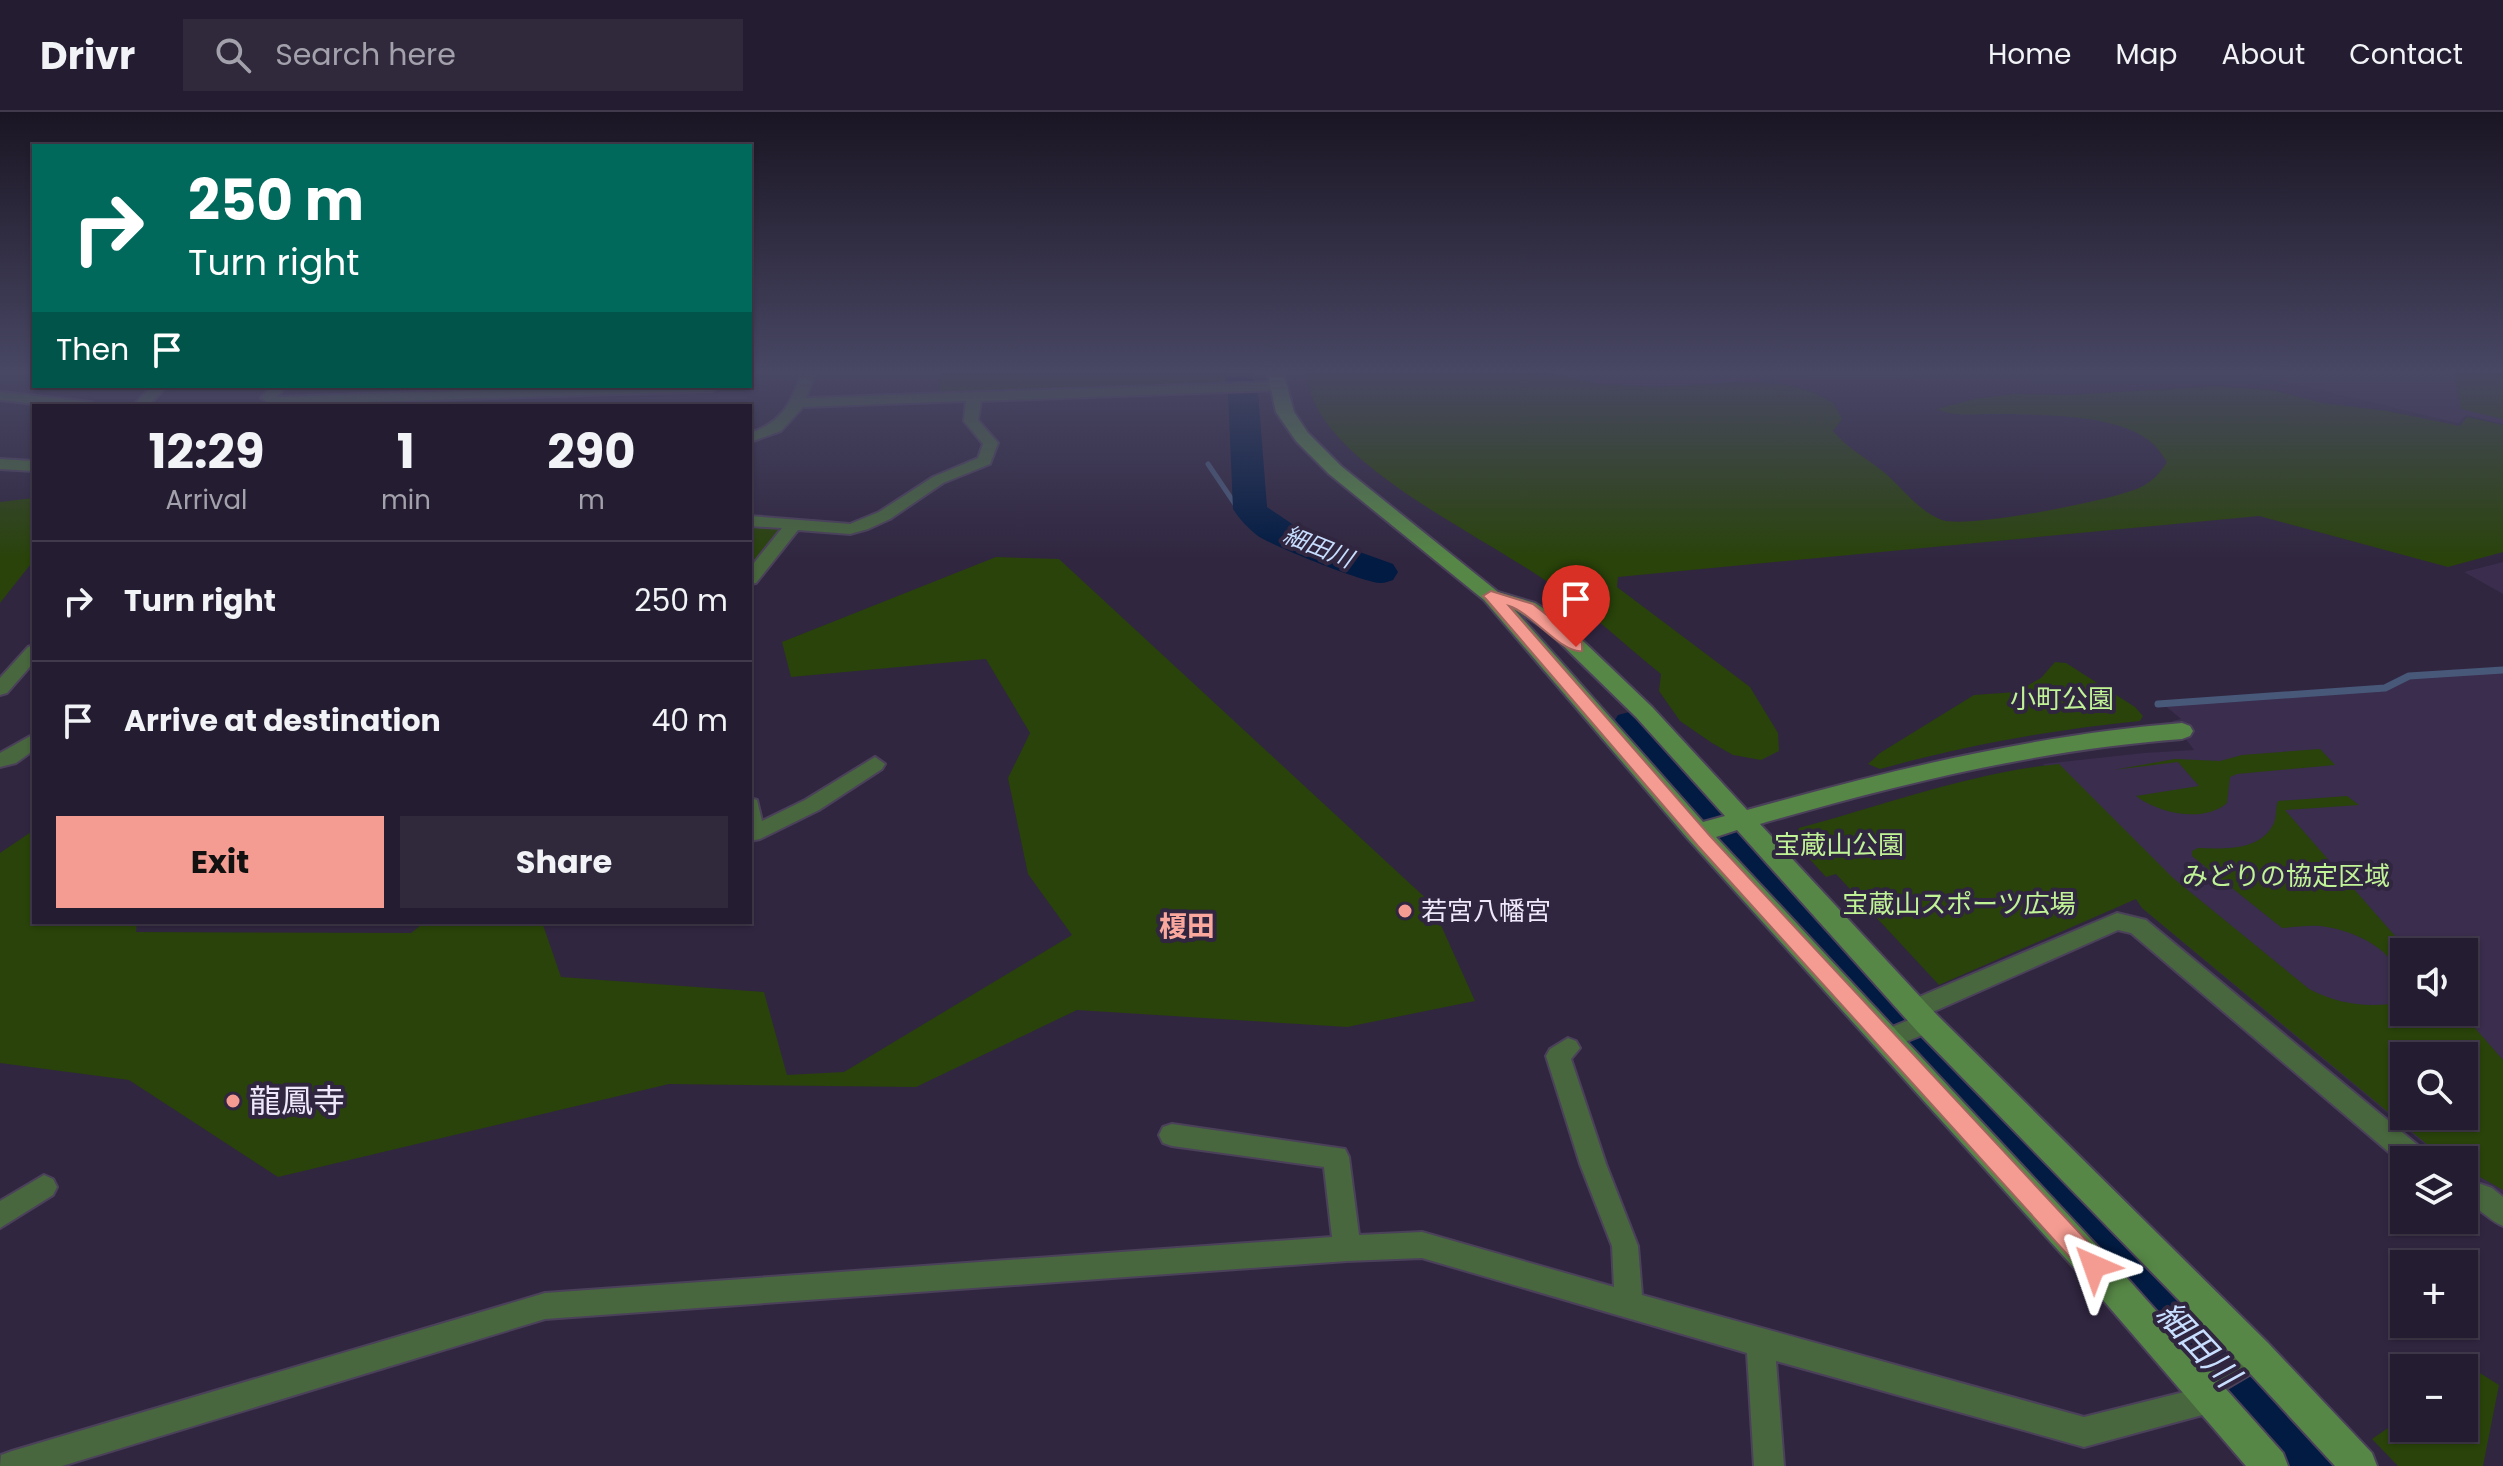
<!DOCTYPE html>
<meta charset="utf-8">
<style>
body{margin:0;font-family:Poppins,"Noto Sans JP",sans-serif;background:#30293c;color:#f1f3f6;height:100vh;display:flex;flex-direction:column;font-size:30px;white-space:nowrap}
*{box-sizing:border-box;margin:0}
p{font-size:26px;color:#a3a1ab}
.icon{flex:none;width:44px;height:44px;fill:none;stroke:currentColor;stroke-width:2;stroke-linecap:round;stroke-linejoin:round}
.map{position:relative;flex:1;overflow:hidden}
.side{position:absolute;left:32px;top:292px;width:720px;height:520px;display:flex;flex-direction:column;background:#241c30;border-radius:0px;box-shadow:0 2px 6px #0004,0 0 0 2px #413a4c}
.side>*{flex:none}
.hud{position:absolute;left:32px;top:32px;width:720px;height:244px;border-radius:0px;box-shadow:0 2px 6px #0004,0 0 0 2px #413a4c;background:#00695c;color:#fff;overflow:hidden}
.fabs{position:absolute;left:2390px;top:826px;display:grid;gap:16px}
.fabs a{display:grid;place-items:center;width:88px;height:88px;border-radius:0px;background:#241c30;box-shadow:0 2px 6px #0004,0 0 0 2px #413a4c;font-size:40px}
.pin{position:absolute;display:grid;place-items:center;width:68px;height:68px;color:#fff;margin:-82px -34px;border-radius:50% 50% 50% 0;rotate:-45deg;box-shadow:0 0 8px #0007}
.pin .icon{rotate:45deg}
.me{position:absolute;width:88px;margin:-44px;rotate:317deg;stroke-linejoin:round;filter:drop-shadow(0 0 6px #0008)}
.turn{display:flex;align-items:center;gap:28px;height:168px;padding:0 24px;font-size:36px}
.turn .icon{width:104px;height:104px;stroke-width:2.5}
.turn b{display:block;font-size:56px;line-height:68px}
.then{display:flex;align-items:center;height:76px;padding:0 24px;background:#0003;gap:16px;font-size:30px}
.eta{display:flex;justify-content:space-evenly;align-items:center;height:136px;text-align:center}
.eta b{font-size:48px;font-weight:700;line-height:56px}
.primary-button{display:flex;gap:16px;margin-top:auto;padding:16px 24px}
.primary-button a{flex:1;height:92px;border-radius:0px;background:#f59c92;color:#111;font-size:32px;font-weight:700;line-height:92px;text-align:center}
.primary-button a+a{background:#30293c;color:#f1f3f6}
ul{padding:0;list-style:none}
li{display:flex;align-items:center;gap:24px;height:120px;padding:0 24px;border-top:2px solid #413a4c}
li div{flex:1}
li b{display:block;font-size:30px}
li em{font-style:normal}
header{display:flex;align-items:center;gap:48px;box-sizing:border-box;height:112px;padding:0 40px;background:#241c30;border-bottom:2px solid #413a4c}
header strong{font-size:38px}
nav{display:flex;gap:44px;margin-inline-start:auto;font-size:28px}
.search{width:560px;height:72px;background:#30293c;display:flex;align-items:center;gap:20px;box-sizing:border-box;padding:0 28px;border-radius:0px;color:#a3a1ab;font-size:30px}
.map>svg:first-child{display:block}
.built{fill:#3a2d4d;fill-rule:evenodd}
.green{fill:#29430a;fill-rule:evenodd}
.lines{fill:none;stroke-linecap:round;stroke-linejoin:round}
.stream-far1{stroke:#485879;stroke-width:5}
.stream{stroke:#485879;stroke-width:7}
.river{fill:#011b42;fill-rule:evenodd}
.street-casing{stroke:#4b415a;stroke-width:4}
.secondary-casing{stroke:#4b415a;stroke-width:4}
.street{fill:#48673e;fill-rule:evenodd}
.secondary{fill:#568746;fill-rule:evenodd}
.route{fill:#f59c92;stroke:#9f655f;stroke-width:2}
.poi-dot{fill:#f59c92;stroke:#302640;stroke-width:3}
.labels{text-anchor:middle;stroke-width:8;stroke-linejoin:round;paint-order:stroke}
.far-water-label{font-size:24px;font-style:italic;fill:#c7deff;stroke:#302640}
.park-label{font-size:26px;fill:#c0f396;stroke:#302640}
.poi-label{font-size:26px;fill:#eee8fa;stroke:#302640;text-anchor:start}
.neighbourhood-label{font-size:28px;font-weight:bold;fill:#faa79d;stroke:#302640}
.near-poi-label{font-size:32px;fill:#eee8fa;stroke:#302640;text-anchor:start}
.near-water-label{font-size:34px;font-style:italic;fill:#c7deff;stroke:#302640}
</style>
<header>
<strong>Drivr</strong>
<div class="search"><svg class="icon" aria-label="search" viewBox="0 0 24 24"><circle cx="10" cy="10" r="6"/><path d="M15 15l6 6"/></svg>Search here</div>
<nav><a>Home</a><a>Map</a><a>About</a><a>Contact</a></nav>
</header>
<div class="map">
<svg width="2503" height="1354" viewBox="0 0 2503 1354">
<rect width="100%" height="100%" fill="#302640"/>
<path class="built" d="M 1514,259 L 2148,259 L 1772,267 L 1614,280 Z
M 2241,259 L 2503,259 L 2503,312 L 2466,303 L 2458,311 Z
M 2503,450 L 2503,482 L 2464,460 Z
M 2503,559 L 2503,1082 L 2464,1059 L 2464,1048 L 2446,1048 L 2439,1044 L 2142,796 L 2043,652 L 2144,641 L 2194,638 L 2172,609 L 2181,607 L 2163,592 L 2386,577 L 2410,565 ZM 2404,840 L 2464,840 L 2464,900 L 2404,900 ZM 2404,944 L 2464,944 L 2464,1004 L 2404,1004 Z"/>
<path class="green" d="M 942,259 L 1254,259 L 1254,271 L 939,283 Z
M 1306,259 L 1543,259 L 1599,272 L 1659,275 L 1746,270 L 1789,273 L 1815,281 L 1833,291 L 1842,307 L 1833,319 C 1848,337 1867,346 1885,361 C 1902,376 1920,400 1942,408 C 1968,417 2115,388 2141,375 C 2153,369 2160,361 2167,350 C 2163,344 2158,336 2152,331 C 2117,300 2035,303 1991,302 C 1972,302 1954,305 1937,297 L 1974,287 L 2014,282 L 2067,283 L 2216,274 L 2273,278 L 2322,291 L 2387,299 L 2460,314 L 2467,305 L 2503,313 L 2503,440 L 2448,455 L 2259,404 L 1618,465 L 1617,475 L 1750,575 L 1778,621 L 1779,639 L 1761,648 L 1733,643 L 1712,631 L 1680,609 L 1659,579 L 1661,562 C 1625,533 1590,500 1552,473 C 1488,428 1363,369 1322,304 C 1313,291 1308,274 1306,259 Z
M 2454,259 L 2503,259 L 2503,307 L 2461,297 Z
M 34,386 L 34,448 L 0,491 L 0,390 Z
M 750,414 L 783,416 L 750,458 Z
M 996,445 L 1059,447 L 1431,791 L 1475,889 L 1347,915 L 1077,898 L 916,975 L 669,972 L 278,1065 L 129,968 L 0,951 L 0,741 L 34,718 L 34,810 L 137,810 L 136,820 L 411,821 L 425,810 L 542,810 L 561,865 L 764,880 L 787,963 L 844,960 L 1072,823 L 1028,762 L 1008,666 L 1030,621 L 986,547 L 791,565 L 782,530 Z
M 2055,550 L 2066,551 L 2135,595 L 2143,604 L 2140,609 C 2050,618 1968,633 1880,657 L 1868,652 L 1880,641 L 1974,583 L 2016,580 L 2041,566 Z
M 2320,637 L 2335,653 L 2237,662 L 2230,665 L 2227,691 C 2204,711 2160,702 2136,684 L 2199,674 L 2178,650 L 2113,658 L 2175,647 L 2220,649 L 2242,643 Z
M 2059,652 L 2173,766 L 2309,877 C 2337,891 2360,895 2391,892 L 2403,878 C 2401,839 2355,818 2320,814 C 2308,813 2294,815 2282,816 L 2192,744 L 2192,739 L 2198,736 C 2224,737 2259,739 2273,713 C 2277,706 2275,697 2278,689 L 2347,684 L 2359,693 L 2285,698 L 2409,840 L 2404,840 L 2404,900 L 2461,900 L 2503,948 L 2503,1078 L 2464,1056 L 2464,1048 L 2449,1048 L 2440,1043 L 2142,796 L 2136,787 L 1939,873 L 1836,762 L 1826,765 L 1795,731 L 1799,716 C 1884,693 1973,660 2059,652 ZM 2404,944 L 2464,944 L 2464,1004 L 2404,1004 Z
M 2475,1258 L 2499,1273 L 2483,1354 L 2398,1354 L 2372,1327 L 2404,1305 L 2404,1316 L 2464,1316 L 2464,1265 Z"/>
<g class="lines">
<path class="stream-far1" d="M 1208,352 L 1237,395 L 1262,412"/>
<path class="stream" d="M 2158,592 L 2385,576 L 2409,564 L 2503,558"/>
<path class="river" d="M 1228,259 L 1250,259 L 1258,280 L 1267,395 L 1304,420 L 1393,452 L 1398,460 L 1393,468 C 1389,469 1385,471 1381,471 C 1365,471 1273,434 1258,424 C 1248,416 1240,408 1233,397 L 1228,280 L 1224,264 Z
M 1633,599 L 1648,603 L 1750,718 L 2334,1331 L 2344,1354 L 2267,1354 L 1718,742 L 1612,613 L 1618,603 Z"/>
<defs>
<path id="street" d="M 802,259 L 816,259 L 806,286 L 1276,270 L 1283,274 L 1276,278 L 981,289 L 978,308 L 998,331 L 990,352 L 943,371 L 890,407 L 868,417 L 850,422 L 798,418 L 756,471 L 750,472 L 750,456 L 782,416 L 750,414 L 750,404 L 850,412 L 879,400 L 933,365 L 978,346 L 983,332 L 964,309 L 966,289 L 803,295 L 781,319 L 750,330 L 750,321 C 783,310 792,290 802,259 Z
M 152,274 L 167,274 L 148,294 L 133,294 Z
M 271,274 L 286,274 L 277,285 L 611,274 L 719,275 L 712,279 L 272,293 L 261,286 Z
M 0,280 L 91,290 L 98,294 L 52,294 L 0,288 Z
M 0,347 L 34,349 L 34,359 L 0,357 Z
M 34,533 L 34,550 L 7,581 L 0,583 L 0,566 L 28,535 Z
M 34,622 L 34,638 L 16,651 L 0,655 L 0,641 Z
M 875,645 L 885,652 L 882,657 L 819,698 L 760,727 L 750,729 L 750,686 L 757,688 L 762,709 L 805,688 Z
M 2117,801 L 2146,808 L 2426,1040 L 2430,1048 L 2404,1048 L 2404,1053 L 2131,821 L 2118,818 L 1928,902 L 1935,904 L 1939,911 L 1935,918 L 1885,938 L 1877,935 L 1873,928 L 1877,921 L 1914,906 L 1907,904 L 1903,897 L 1907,890 Z
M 1568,926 L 1576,929 L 1580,936 L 1571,947 L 1606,1052 L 1638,1134 L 1642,1183 L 2084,1305 L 2184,1280 L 2190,1266 L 2256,1229 L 2266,1233 L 2270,1243 L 2266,1253 L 2212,1285 L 2206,1302 L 2084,1335 L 1776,1249 L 1784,1354 L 1754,1354 L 1747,1241 L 1422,1146 L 1347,1149 L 545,1207 L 62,1354 L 0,1354 L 1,1343 L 12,1339 L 545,1181 L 1332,1125 L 1324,1055 L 1172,1034 L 1163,1031 L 1159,1023 L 1163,1015 L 1172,1012 L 1345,1037 L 1349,1045 L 1359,1123 L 1422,1120 L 1614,1175 L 1612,1134 L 1580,1052 L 1546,944 L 1550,937 Z
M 44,1063 L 53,1067 L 57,1075 L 53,1083 L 0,1116 L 0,1089 Z
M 2464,1066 L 2492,1076 L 2503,1085 L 2503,1114 C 2488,1108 2480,1095 2464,1090 Z"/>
<path id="secondary" d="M 1267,259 L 1283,259 L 1294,300 L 1308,321 L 1341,354 L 1498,480 L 1535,491 L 1561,508 L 1652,595 L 1747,698 C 1891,658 2033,623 2182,611 L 2190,614 L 2193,619 L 2190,624 L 2182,627 C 2037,638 1899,672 1760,712 L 1937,903 L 2268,1231 L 2372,1341 L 2377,1354 L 2335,1354 L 2244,1255 L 1917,919 L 1737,718 L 1716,725 L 2127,1166 L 2283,1341 L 2288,1354 L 2246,1354 L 2103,1188 L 1688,727 L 1484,488 L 1329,362 L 1296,329 L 1276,300 ZM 1514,497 L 1547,518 L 1636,605 L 1725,704 L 1703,710 Z"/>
</defs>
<use href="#street" class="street-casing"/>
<use href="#secondary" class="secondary-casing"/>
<use href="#street" class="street"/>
<use href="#secondary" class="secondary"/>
</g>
<linearGradient id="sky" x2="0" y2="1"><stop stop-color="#1a1523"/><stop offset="0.58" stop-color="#484764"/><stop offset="1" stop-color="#484764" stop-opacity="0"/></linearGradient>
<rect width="2503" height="448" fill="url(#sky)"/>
<path class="route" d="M 1491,479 L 1533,492 L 1582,531 L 1582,539 C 1562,542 1532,501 1509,494 L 1711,725 L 2103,1146 L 2106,1154 L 2103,1162 L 2094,1166 L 2085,1162 L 1698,734 L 1486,487 L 1483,484 Z"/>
<g class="poi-dot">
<circle cx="1405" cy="799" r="8"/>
<circle cx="233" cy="989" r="8"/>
</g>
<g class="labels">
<g class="far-water-label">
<text transform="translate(1318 435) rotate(22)" y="8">細田川</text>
</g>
<g class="park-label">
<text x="2062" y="596">小町公園</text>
<text x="1839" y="742">宝蔵山公園</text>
<text x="2286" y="773">みどりの協定区域</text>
<text x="1959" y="801">宝蔵山スポーツ広場</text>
</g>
<g class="poi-label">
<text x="1421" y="808">若宮八幡宮</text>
</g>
<g class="neighbourhood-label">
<text x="1187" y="824">榎田</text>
</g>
<g class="near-poi-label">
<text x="249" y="1000">龍鳳寺</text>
</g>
<g class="near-water-label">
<text transform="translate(2198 1232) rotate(47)" y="12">細田川</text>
</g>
</g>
</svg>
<div class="fabs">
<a><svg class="icon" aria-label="sound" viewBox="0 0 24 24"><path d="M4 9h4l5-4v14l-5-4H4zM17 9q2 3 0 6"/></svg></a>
<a><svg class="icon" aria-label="search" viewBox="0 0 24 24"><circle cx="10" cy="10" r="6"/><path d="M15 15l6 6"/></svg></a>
<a><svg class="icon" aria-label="layers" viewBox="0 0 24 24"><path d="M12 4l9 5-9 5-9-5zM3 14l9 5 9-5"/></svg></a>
<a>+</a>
<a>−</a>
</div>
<div class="pin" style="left:1576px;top:535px;background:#d93025"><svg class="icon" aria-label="arrive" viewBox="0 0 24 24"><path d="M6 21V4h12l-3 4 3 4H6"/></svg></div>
<svg class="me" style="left:2094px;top:1154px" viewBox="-20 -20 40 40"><path d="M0-17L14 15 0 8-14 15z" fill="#f59c92" stroke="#fff" stroke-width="4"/></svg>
<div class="hud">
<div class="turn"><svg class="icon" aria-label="right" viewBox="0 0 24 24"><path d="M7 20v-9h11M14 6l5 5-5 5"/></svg><div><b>250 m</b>Turn right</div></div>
<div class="then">Then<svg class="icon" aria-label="arrive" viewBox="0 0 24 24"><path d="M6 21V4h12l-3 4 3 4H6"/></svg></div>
</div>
<section class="side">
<div class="eta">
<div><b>12:29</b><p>Arrival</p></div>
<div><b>1</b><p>min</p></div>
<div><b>290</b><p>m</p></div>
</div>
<ul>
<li><svg class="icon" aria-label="right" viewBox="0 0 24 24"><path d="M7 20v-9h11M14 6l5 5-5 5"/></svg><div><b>Turn right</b></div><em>250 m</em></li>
<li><svg class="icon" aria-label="arrive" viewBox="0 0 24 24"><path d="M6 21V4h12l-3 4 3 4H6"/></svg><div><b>Arrive at destination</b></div><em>40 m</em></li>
</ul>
<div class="primary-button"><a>Exit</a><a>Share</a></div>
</section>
</div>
